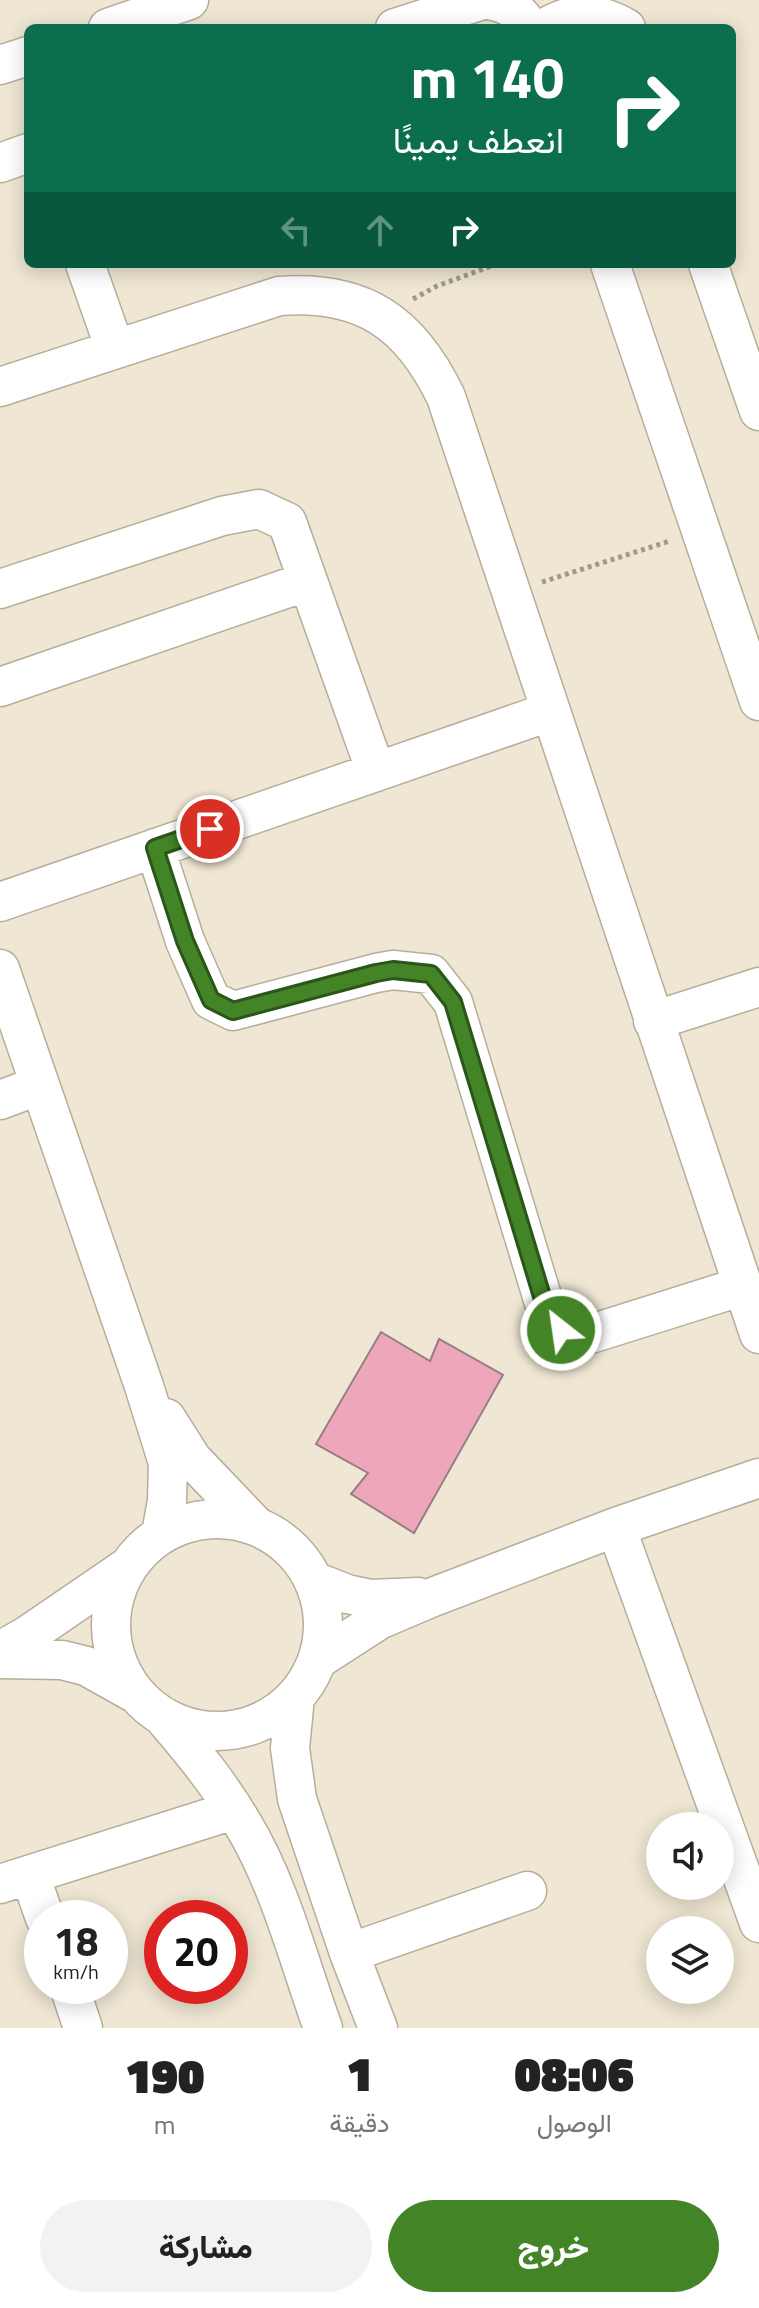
<!DOCTYPE html>
<html lang="ar">
<meta charset="utf-8">
<style>
body{margin:0;font-family:"Titillium Web",Vazirmatn,sans-serif;background:#f2f2f2;color:#222;direction:rtl;height:100vh;display:flex;flex-direction:column;font-size:30px;white-space:nowrap}
*{box-sizing:border-box;margin:0}
p{font-size:26px;color:#767676}
.icon{flex:none;width:44px;height:44px;fill:none;stroke:currentColor;stroke-width:2;stroke-linecap:round;stroke-linejoin:round}
.map{position:relative;height:2028px;overflow:hidden;direction:ltr}
.sheet{display:flex;flex-direction:column;background:#fff;flex:1}
.sheet>*{flex:none}
.banner{position:absolute;left:24px;top:24px;width:712px;height:244px;border-radius:12px;box-shadow:0 4px 20px #0003;direction:rtl;background:#0b6e4f;color:#fff;overflow:hidden}
.fabs{position:absolute;left:646px;top:1812px;display:grid;gap:16px}
.fabs a{display:grid;place-items:center;width:88px;height:88px;border-radius:50%;background:#fff;box-shadow:0 4px 20px #0003;font-size:40px}
.speed{position:absolute;left:24px;top:1900px;display:flex;gap:16px;font-size:40px;font-weight:700;text-align:center}
.speed>*{display:grid;place-content:center;width:104px;height:104px;border-radius:50%;background:#fff;box-shadow:0 4px 20px #0003;line-height:1}
.speed small{font-size:20px;font-weight:400}
.speed .limit{border:12px solid #d22;background:#fff;color:#111}
.pin{position:absolute;display:grid;place-items:center;width:68px;height:68px;color:#fff;margin:-34px;border:4px solid #fff;border-radius:50%;box-shadow:0 2px 8px #0007}
.me{position:absolute;width:88px;margin:-44px;rotate:330deg;stroke-linejoin:round;filter:drop-shadow(0 0 6px #0008)}
.turn{display:flex;align-items:center;gap:28px;height:168px;padding:0 40px;font-size:36px}
.turn .icon{width:104px;height:104px;stroke-width:2.5}
.turn b{display:block;font-size:56px;line-height:68px}
.lanes{display:flex;align-items:center;height:76px;padding:0 40px;background:#0003;justify-content:center;gap:40px;direction:ltr}
.lanes .off{opacity:.35}
.eta{display:flex;justify-content:space-evenly;align-items:center;height:136px;text-align:center}
.eta b{font-size:48px;font-weight:800;line-height:56px}
.button{display:flex;gap:16px;margin-top:auto;padding:16px 40px}
.button a{flex:1;height:92px;border-radius:48px;background:#428426;color:#fff;font-size:32px;font-weight:800;line-height:92px;text-align:center}
.button a+a{background:#f2f2f2;color:#222}
.map>svg:first-child{display:block}
.building{fill:#eea6bb;stroke:#957f85;stroke-width:2}
.lines{fill:none;stroke-linecap:round;stroke-linejoin:round}
.minor-casing{stroke:#b6ae9b;stroke-width:41}
.path{stroke:#a19a8c;stroke-width:5;stroke-dasharray:4 4;stroke-linecap:butt}
.minor{stroke:#fff;stroke-width:38}
.route-casing{stroke:#2b5619;stroke-width:20}
.route{stroke:#428426;stroke-width:14}
</style>
<div class="map">
<svg width="759" height="2028" viewBox="0 0 759 2028">
<rect width="100%" height="100%" fill="#efe6d3"/>
<path class="building" d="M 381,1332 L 430,1361 L 439,1339 L 503,1375 L 414,1533 L 351,1494 L 368,1473 L 316,1444 Z"/>
<g class="lines">
<defs>
<path id="minor" d="M 488,0 C 507,3 520,10 529,28
M 108,28 L 189,0
M 395,28 L 483,0
M 545,28 C 572,11 599,12 626,28
M 0,65 L 28,56
M 0,163 L 28,153
M 85,264 L 115,349
M 610,264 L 759,701
M 708,264 L 759,411
M 0,387 L 279,296 C 363,290 410,322 446,397 L 759,1334
M 0,589 L 222,516 L 259,509 L 287,522 L 376,772
M 0,687 L 308,581
M 155,848 L 185,941 L 211,1000 L 233,1011 L 376,973 L 393,970 L 431,974 L 453,1002 L 544,1303 L 561,1330 L 584,1336 L 743,1286
M 0,902 L 549,712
M 0,969 L 144,1386 L 168,1463 L 167,1501 L 161,1534
M 653,1021 L 759,987
M 0,1100 L 40,1085
M 166,1418 L 192,1459 L 256,1526
M111 1625a106 106 0 1 1 212 0a106 106 0 1 1-212 0Z
M 616,1527 L 759,1923
M 314,1581 L 347,1594 L 371,1599 L 418,1597
M 0,1651 L 28,1635 L 126,1568
M 0,1659 L 62,1660 L 86,1666 L 136,1694
M 317,1660 L 379,1620 L 433,1597 L 616,1527 L 759,1478
M 295,1697 L 290,1748 L 297,1799 L 349,1953 L 378,2028
M 163,1717 C 193,1752 221,1786 244,1826 C 280,1886 299,1962 323,2028
M 30,1875 L 45,1918
M 0,1884 L 234,1810
M 349,1953 L 527,1891
M 69,1986 L 83,2028"/>
</defs>
<use href="#minor" class="minor-casing"/>
<path class="path" d="M 413,299 L 437,286 L 497,264
M 542,582 L 670,541"/>
<use href="#minor" class="minor"/>
</g>
<g class="lines">
<defs>
<path id="route" d="M 210,829 L 155,848 L 185,941 L 211,1000 L 233,1011 L 376,973 L 393,970 L 431,974 L 453,1002 L 544,1303 L 561,1330"/>
</defs>
<use href="#route" class="route-casing"/>
<use href="#route" class="route"/>
</g>
</svg>
<div class="fabs">
<a><svg class="icon" aria-label="sound" viewBox="0 0 24 24"><path d="M4 9h4l5-4v14l-5-4H4zM17 9q2 3 0 6"/></svg></a>
<a><svg class="icon" aria-label="layers" viewBox="0 0 24 24"><path d="M12 4l9 5-9 5-9-5zM3 14l9 5 9-5"/></svg></a>
</div>
<div class="speed"><div>18<small>km/h</small></div><div class="limit">20</div></div>
<div class="pin" style="left:210px;top:829px;background:#d93025"><svg class="icon" aria-label="arrive" viewBox="0 0 24 24"><path d="M6 21V4h12l-3 4 3 4H6"/></svg></div>
<svg class="me" style="left:561px;top:1330px" viewBox="-20 -20 40 40"><circle r="17" fill="#428426" stroke="#fff" stroke-width="3"/><path d="M0-11L8 9 0 5-8 9z" fill="#fff"/></svg>
<div class="banner">
<div class="turn"><svg class="icon" aria-label="right" viewBox="0 0 24 24"><path d="M7 20v-9h11M14 6l5 5-5 5"/></svg><div><b>140 m</b>انعطف يمينًا</div></div>
<div class="lanes"><svg class="icon off" aria-label="left" viewBox="0 0 24 24"><path d="M17 20v-9H6M10 6l-5 5 5 5"/></svg><svg class="icon off" aria-label="ahead" viewBox="0 0 24 24"><path d="M12 20V5M6 11l6-6 6 6"/></svg><svg class="icon" aria-label="right" viewBox="0 0 24 24"><path d="M7 20v-9h11M14 6l5 5-5 5"/></svg></div>
</div>
</div>
<section class="sheet">
<div class="eta">
<div><b>08:06</b><p>الوصول</p></div>
<div><b>1</b><p>دقيقة</p></div>
<div><b>190</b><p>m</p></div>
</div>
<div class="button"><a>خروج</a><a>مشاركة</a></div>
</section>
